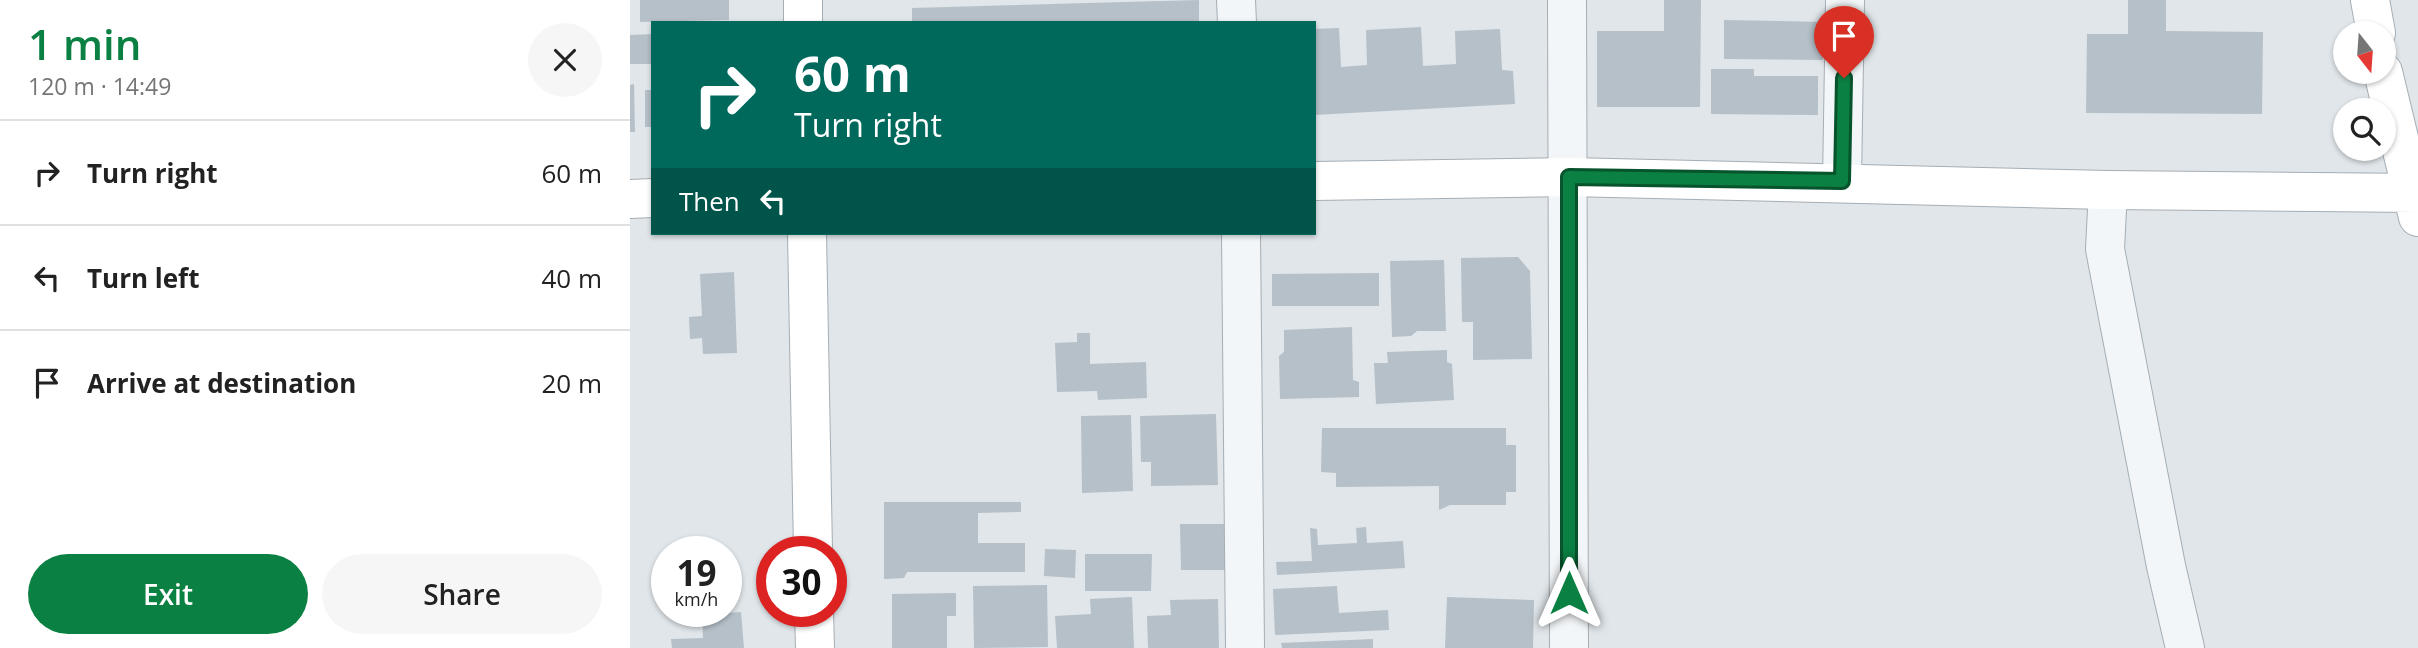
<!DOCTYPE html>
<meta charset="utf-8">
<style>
body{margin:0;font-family:"Open Sans",sans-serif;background:#f6f6f6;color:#222;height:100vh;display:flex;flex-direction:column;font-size:26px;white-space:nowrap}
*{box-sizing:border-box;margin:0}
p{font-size:23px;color:#767676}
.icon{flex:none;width:38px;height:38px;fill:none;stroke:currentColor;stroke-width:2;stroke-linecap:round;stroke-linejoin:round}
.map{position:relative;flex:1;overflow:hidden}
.panel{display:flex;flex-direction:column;background:#fff;width:630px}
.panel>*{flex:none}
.guide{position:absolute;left:21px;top:21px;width:665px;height:214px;border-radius:0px;box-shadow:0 2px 5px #0004;background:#00695c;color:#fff;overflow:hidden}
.needle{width:46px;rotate:163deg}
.buttons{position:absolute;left:1703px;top:21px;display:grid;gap:14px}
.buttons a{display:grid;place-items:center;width:63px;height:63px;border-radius:50%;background:#fff;box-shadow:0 2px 5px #0004;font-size:35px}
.speed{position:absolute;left:21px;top:536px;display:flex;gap:14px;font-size:35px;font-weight:700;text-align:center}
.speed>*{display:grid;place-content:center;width:91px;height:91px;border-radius:50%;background:#fff;box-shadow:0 2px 5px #0004;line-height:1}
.speed small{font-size:18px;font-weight:400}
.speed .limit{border:10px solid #d22;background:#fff;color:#111}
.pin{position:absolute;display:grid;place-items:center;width:60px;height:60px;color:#fff;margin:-72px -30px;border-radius:50% 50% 50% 0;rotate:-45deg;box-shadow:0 0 7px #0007}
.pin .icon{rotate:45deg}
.me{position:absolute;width:77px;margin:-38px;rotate:0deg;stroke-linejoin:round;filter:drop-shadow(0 0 5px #0008)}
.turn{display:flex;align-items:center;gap:24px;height:147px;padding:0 28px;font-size:32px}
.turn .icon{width:91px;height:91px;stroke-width:2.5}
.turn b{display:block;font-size:49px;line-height:60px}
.then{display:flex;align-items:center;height:66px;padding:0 28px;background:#0003;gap:14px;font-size:26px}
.round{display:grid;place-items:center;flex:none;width:74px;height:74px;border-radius:37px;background:#f6f6f6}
.summary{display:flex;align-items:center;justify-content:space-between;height:119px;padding:0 28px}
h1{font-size:42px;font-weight:600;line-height:52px;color:#0b8043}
.cta{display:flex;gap:14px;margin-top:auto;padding:14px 28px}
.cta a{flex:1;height:80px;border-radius:42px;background:#0b8043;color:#fff;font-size:28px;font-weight:600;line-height:80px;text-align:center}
.cta a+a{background:#f6f6f6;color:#222}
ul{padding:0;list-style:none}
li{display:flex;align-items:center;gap:21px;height:105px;padding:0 28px;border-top:2px solid #e0e0e0}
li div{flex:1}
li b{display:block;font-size:26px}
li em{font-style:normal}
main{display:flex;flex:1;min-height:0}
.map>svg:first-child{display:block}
.building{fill:#b6c0c8}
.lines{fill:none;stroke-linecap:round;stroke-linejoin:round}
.street-casing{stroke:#a5aeb5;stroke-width:40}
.secondary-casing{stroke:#a5aeb5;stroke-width:40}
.street{stroke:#f3f6f8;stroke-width:38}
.secondary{stroke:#fff;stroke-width:38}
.route-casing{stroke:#07532c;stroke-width:18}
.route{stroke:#0b8043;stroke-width:12}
</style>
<main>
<section class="panel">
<div class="summary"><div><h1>1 min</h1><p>120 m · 14:49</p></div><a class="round"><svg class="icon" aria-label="close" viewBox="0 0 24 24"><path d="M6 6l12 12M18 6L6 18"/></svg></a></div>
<ul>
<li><svg class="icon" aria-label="right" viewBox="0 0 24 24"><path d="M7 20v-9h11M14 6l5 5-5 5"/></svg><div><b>Turn right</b></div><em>60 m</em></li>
<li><svg class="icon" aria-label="left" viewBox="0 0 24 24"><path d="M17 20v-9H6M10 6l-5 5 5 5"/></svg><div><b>Turn left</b></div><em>40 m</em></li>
<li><svg class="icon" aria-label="arrive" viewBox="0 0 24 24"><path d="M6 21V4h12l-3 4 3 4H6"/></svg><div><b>Arrive at destination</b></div><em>20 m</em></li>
</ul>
<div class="cta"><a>Exit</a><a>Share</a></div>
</section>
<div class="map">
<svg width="1788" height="648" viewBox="0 0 1788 648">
<rect width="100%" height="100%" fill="#e0e6ea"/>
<path class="building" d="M 10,0 L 99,0 L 99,20 L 10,22 Z
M 569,0 L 569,23 L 282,23 L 282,8 Z
M 1034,0 L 1071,0 L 1070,107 L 967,107 L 967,31 L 1034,31 Z
M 1498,0 L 1536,0 L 1536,31 L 1633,32 L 1632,114 L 1456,113 L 1457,34 L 1498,34 Z
M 1094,20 L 1194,22 L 1193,60 L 1094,59 Z
M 791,27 L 793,66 L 826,64 L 825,31 L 870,29 L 872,70 L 883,71 L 885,104 L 684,115 L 684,29 L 709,28 L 711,67 L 737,65 L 736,30 Z
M 23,34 L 23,64 L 0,64 L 0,35 Z
M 1081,69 L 1124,69 L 1124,76 L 1188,76 L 1188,115 L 1081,114 Z
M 4,84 L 5,132 L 0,132 L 0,85 Z
M 15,90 L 23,90 L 23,127 L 15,127 Z
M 888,257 L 900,271 L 902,359 L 843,360 L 843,322 L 832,322 L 831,258 Z
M 814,260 L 816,331 L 787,331 L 781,336 L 762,337 L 760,261 Z
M 104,272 L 107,353 L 73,354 L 72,338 L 60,339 L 59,317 L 72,316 L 70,274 Z
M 749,273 L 749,306 L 642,306 L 642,274 Z
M 722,327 L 723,380 L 729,382 L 729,397 L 650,399 L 649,356 L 654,352 L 654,330 Z
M 447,333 L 460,333 L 460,364 L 516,362 L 517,398 L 468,400 L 467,391 L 427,392 L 425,343 L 447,342 Z
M 817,350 L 817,362 L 822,364 L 824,400 L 746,404 L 744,363 L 758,363 L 757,352 Z
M 586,414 L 588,485 L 521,486 L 521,462 L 511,462 L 510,416 Z
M 501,415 L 503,491 L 452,493 L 451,416 Z
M 692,428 L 876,428 L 876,445 L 886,445 L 886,492 L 876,492 L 876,505 L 820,505 L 809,510 L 809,486 L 706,487 L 706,473 L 691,472 Z
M 254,502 L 391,502 L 391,512 L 348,513 L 348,543 L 395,543 L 395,572 L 277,572 L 274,578 L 254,579 Z
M 550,524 L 594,524 L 595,570 L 551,570 Z
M 736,527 L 737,543 L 773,541 L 775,568 L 647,575 L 646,562 L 682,561 L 680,528 L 687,529 L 688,545 L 727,543 L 726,528 Z
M 415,549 L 446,550 L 445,578 L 414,576 Z
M 455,554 L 522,554 L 521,591 L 455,591 Z
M 417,585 L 418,647 L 344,648 L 343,586 Z
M 707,586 L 709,613 L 758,610 L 759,630 L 645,635 L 643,589 Z
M 326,593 L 326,616 L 317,616 L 317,648 L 262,648 L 262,594 Z
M 502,597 L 504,648 L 427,648 L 425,616 L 461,614 L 460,599 Z
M 817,597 L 904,600 L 903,648 L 815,648 Z
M 588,599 L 589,648 L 518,648 L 517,616 L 541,615 L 540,600 Z
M 111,612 L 114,648 L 42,648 L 41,639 L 73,638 L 72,615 Z
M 743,639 L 743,648 L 652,648 L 651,643 Z"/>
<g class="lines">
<defs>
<path id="street" d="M 606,0 L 607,23
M 937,0 L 939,648
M 1212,181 L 1215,0
M 1478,190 L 1475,249 L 1536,566 L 1555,648
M 611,233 L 615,648"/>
<path id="secondary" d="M 173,0 L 173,23
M 1740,0 L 1746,33
M 1753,72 L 1788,217
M 684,181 L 939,177 L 1478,190 L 1788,193
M 0,199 L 23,198
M 177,233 L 183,551
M 184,611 L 185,648"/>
</defs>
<use href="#street" class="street-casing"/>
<use href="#secondary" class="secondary-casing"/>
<use href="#street" class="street"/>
<use href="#secondary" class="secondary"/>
</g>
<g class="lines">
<defs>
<path id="route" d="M 939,593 L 939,177 L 1212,181 L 1214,78"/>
</defs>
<use href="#route" class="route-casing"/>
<use href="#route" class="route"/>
</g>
</svg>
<div class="buttons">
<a><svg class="needle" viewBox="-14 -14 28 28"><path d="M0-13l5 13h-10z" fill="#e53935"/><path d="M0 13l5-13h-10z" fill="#767676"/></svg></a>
<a><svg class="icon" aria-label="search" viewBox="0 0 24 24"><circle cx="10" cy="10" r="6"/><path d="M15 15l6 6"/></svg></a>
</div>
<div class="speed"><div>19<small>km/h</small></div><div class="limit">30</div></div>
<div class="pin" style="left:1214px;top:78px;background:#d93025"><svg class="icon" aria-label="arrive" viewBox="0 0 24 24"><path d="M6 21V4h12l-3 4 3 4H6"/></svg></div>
<svg class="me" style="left:939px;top:593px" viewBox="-20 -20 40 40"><path d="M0-17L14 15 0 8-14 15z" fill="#0b8043" stroke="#fff" stroke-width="4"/></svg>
<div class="guide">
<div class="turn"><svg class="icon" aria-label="right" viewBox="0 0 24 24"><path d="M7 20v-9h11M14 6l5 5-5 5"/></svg><div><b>60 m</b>Turn right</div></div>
<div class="then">Then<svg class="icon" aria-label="left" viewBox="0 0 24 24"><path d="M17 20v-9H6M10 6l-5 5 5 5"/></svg></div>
</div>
</div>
</main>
